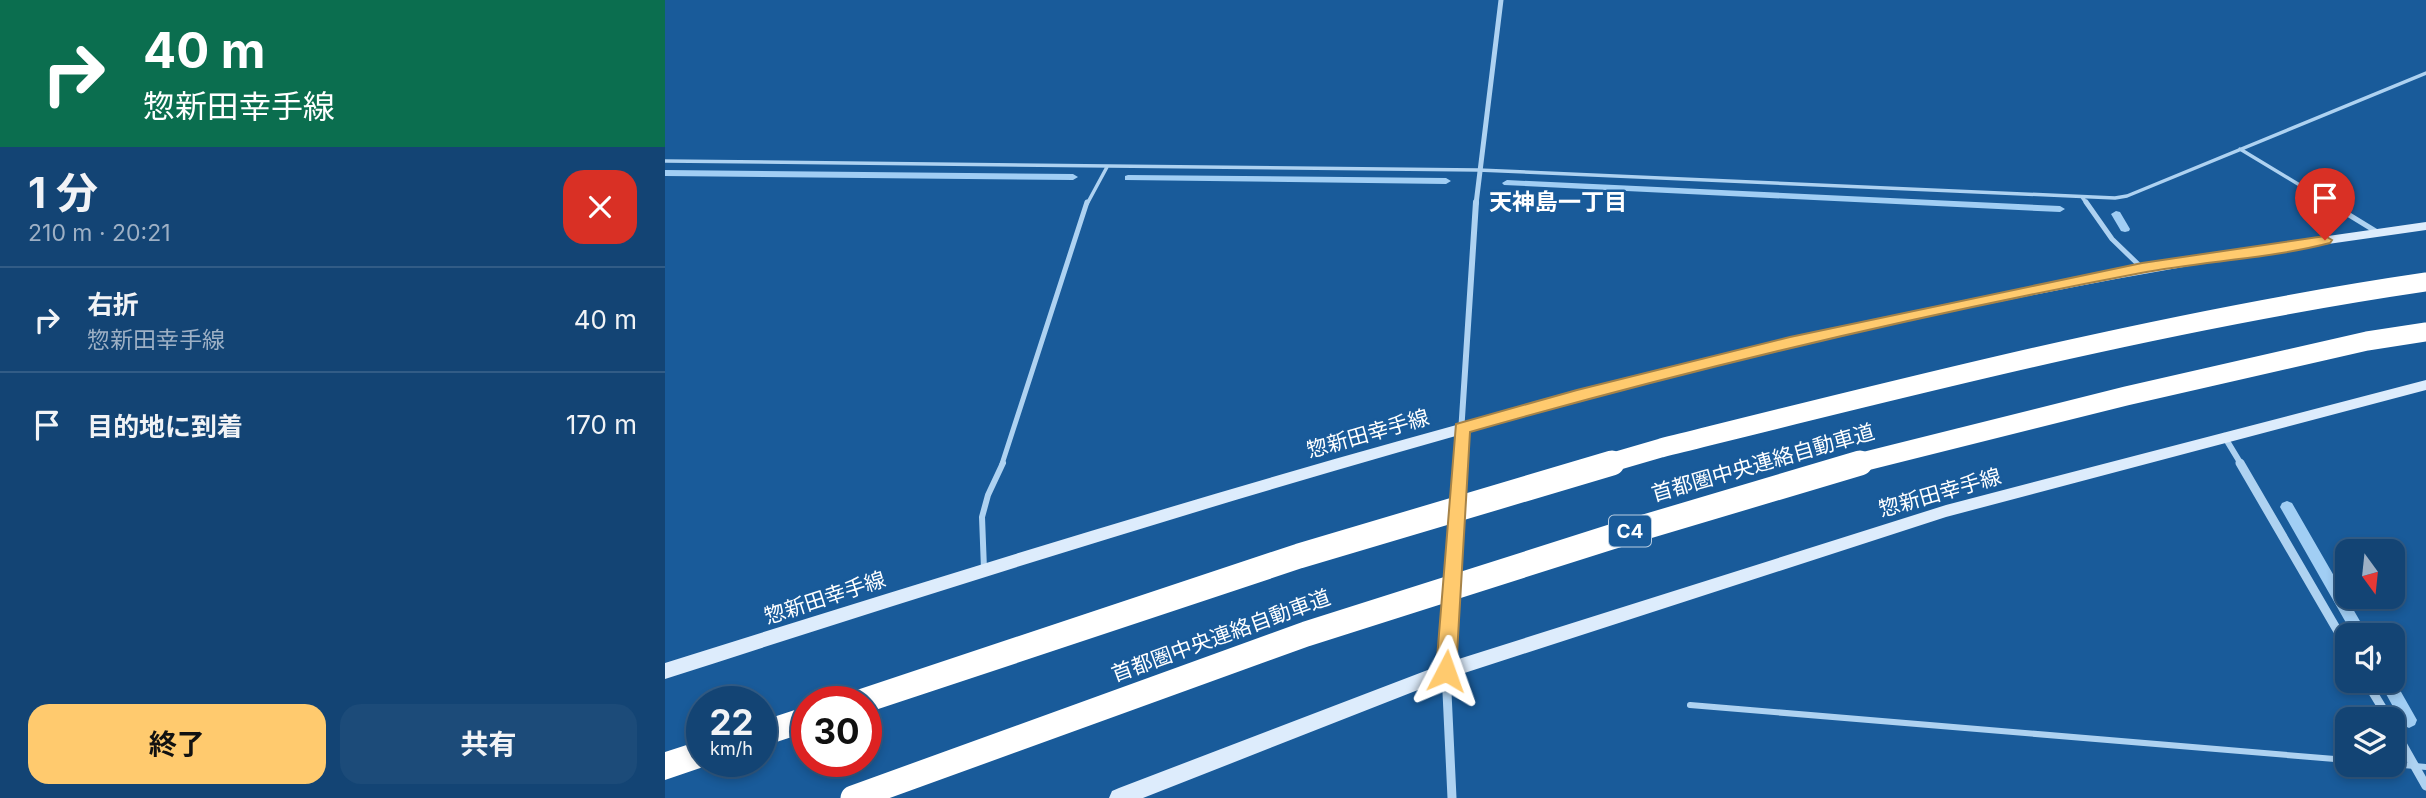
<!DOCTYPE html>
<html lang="ja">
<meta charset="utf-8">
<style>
body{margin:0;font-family:Inter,"Noto Sans JP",sans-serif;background:#1c4b79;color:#f1f3f6;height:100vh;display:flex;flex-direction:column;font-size:26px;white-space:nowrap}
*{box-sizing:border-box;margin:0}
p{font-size:23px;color:#9db0c5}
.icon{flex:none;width:38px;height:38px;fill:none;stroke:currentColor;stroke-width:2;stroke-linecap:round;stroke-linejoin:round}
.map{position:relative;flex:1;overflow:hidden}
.panel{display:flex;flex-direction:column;background:#134474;width:665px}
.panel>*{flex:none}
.hud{background:#0b6e4f;color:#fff;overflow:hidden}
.needle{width:46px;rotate:165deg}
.tools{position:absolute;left:1670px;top:539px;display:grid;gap:14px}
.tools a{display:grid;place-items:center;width:70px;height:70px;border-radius:14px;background:#134474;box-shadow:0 4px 10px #0003,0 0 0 2px #325c86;font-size:35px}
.speed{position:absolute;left:21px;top:686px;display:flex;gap:14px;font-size:35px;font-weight:700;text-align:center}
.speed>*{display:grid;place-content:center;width:91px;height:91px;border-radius:50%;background:#134474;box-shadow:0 4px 10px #0003,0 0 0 2px #325c86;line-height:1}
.speed small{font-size:18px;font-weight:400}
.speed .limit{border:10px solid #d22;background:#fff;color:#111}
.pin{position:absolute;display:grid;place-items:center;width:60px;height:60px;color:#fff;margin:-72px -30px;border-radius:50% 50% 50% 0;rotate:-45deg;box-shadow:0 0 7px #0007}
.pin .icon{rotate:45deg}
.me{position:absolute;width:77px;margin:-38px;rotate:4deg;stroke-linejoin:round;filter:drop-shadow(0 0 5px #0008)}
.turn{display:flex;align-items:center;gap:24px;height:147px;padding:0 28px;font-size:32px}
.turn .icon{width:91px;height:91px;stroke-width:2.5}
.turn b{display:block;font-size:49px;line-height:60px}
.round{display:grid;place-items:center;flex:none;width:74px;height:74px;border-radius:21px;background:#1c4b79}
.summary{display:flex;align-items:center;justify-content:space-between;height:119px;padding:0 28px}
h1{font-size:42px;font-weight:700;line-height:52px}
.button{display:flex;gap:14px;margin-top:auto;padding:14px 28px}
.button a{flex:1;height:80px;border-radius:21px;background:#ffca6e;color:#111;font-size:28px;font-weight:700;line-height:80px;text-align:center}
.button a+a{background:#1c4b79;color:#f1f3f6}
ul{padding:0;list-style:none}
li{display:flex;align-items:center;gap:21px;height:105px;padding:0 28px;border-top:2px solid #325c86}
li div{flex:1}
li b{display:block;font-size:26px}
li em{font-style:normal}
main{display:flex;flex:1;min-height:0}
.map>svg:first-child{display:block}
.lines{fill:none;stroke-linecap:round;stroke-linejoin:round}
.stream{fill:#a1cef4;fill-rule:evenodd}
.lane-far2{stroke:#aed2f1;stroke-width:3.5}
.lane-far1{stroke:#aed2f1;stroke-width:5}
.lane{stroke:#aed2f1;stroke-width:6}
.street-far2{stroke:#aed2f1;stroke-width:5}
.street-far1{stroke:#aed2f1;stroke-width:6}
.street{stroke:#aed2f1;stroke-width:9}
.secondary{fill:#ddecfc;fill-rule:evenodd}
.highway{fill:#fff;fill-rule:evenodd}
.highway-bridge-far1{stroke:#fff;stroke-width:19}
.highway-bridge{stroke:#fff;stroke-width:25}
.route{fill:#ffca6e;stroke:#a68348;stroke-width:2}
.labels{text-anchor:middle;stroke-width:5;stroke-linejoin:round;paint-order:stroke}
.shield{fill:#195b9a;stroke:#bacee1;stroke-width:2}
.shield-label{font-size:19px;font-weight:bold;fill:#fff}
.street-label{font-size:21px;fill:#fff;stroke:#195b9a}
.neighbourhood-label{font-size:23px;font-weight:bold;fill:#fff;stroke:#195b9a}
</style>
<main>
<section class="panel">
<div class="hud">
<div class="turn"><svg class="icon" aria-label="right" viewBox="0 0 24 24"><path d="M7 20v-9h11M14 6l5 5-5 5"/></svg><div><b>40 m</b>惣新田幸手線</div></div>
</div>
<div class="summary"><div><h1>1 分</h1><p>210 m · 20:21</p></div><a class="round" style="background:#d93025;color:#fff"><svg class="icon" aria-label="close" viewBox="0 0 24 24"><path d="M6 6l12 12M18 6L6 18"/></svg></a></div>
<ul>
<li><svg class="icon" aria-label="right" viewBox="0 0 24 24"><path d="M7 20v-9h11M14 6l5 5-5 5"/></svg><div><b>右折</b><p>惣新田幸手線</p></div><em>40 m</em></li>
<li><svg class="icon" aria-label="arrive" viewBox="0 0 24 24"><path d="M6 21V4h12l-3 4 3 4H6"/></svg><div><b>目的地に到着</b></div><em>170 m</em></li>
</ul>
<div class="button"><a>終了</a><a>共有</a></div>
</section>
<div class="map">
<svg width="1761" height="798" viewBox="0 0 1761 798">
<rect width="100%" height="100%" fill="#195b9a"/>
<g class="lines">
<path class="stream" d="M 0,170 L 408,174 L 413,177 L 408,180 L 0,176 Z
M 463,175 L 781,178 L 786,181 L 781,184 L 460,180 L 460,176 Z
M 842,180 L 1395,206 L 1400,209 L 1395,212 L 839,185 L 837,183 Z
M 1451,211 L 1455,212 L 1465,229 L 1464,231 L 1460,232 L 1456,231 L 1446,214 Z
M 1622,501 L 1627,503 L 1703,635 L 1688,635 L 1615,507 L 1617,503 Z
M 1727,676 L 1752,720 L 1750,725 L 1744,728 L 1738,725 L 1714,681 L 1727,681 Z"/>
<path class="lane-far2" d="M 1575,149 L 1666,204
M 0,161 L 813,170 L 1450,198 L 1462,196 L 1761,73
M 1417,197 L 1422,204
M 422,204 L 442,167"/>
<path class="lane-far1" d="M 1421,202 L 1447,239 L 1477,268
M 1663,202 L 1712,232
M 337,464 L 422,202"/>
<path class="lane" d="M 319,569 L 317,517 L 323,495 L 338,463
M 1025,705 L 1682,760
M 1727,764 L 1761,767"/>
<path class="street-far2" d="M 811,204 L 836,0"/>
<path class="street-far1" d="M 1559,436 L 1576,464
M 794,464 L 811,202"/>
<path class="street" d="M 1575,463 L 1682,647
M 787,581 L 794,463
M 786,593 L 781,671 L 787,798
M 1701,681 L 1724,719
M 1727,726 L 1761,786"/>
<path class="secondary" d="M 1761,222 L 1761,230 C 1686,241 1610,251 1535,264 C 1385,290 1235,321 1087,357 C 720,449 360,563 0,679 L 0,663 C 360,550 721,437 1088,348 C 1235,312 1385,281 1535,256 C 1610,243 1686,233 1761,222 Z
M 1761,380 L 1761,390 L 1281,517 L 781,679 L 478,798 L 444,798 L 447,791 L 454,788 L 781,663 L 1281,505 Z"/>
<path class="highway" d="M 142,706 L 142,732 L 96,747 L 96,721 Z
M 37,740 L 37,761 L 48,761 L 47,764 L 0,780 L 0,752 Z"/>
<path class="highway-bridge-far1" d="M 941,464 L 996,448 C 1249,385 1502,320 1761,282
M 1189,464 L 1461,396 L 1702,341 L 1761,332"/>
<path class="highway-bridge" d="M 195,702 L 634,556 L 947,463
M 188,798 L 641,634 L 946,537 L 1195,463"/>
</g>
<path class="route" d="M 1660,236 L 1667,240 L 1665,243 C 1603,259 1538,261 1476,273 C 1250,316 1026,369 805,432 L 791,671 L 788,678 L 781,680 L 774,678 L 771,671 L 791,424 L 912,390 L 1125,337 L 1477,263 Z"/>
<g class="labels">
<rect class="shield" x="944" y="515.5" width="42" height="31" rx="5"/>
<g class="shield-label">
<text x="965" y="538">C4</text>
</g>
<g class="street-label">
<text transform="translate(703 434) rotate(-16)" y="7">惣新田幸手線</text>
<text transform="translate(1098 463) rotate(-16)" y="7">首都圏中央連絡自動車道</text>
<text transform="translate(1275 493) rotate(-16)" y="7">惣新田幸手線</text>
<text transform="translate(160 598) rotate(-18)" y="7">惣新田幸手線</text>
<text transform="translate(556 636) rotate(-20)" y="7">首都圏中央連絡自動車道</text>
</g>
<g class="neighbourhood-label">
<text x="893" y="210">天神島一丁目</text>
</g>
</g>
</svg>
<div class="tools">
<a><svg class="needle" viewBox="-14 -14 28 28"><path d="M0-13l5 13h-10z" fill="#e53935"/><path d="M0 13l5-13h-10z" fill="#9db0c5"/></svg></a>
<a><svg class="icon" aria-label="sound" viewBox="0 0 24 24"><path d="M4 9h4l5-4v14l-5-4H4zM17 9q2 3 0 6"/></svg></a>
<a><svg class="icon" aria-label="layers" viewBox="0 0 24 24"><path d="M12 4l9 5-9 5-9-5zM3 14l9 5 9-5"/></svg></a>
</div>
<div class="speed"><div>22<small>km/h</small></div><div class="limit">30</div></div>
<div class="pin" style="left:1660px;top:240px;background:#d93025"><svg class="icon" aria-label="arrive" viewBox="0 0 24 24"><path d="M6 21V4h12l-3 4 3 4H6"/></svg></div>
<svg class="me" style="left:781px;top:671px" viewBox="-20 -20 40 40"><path d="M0-17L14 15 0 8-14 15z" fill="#ffca6e" stroke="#fff" stroke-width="4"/></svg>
</div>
</main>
